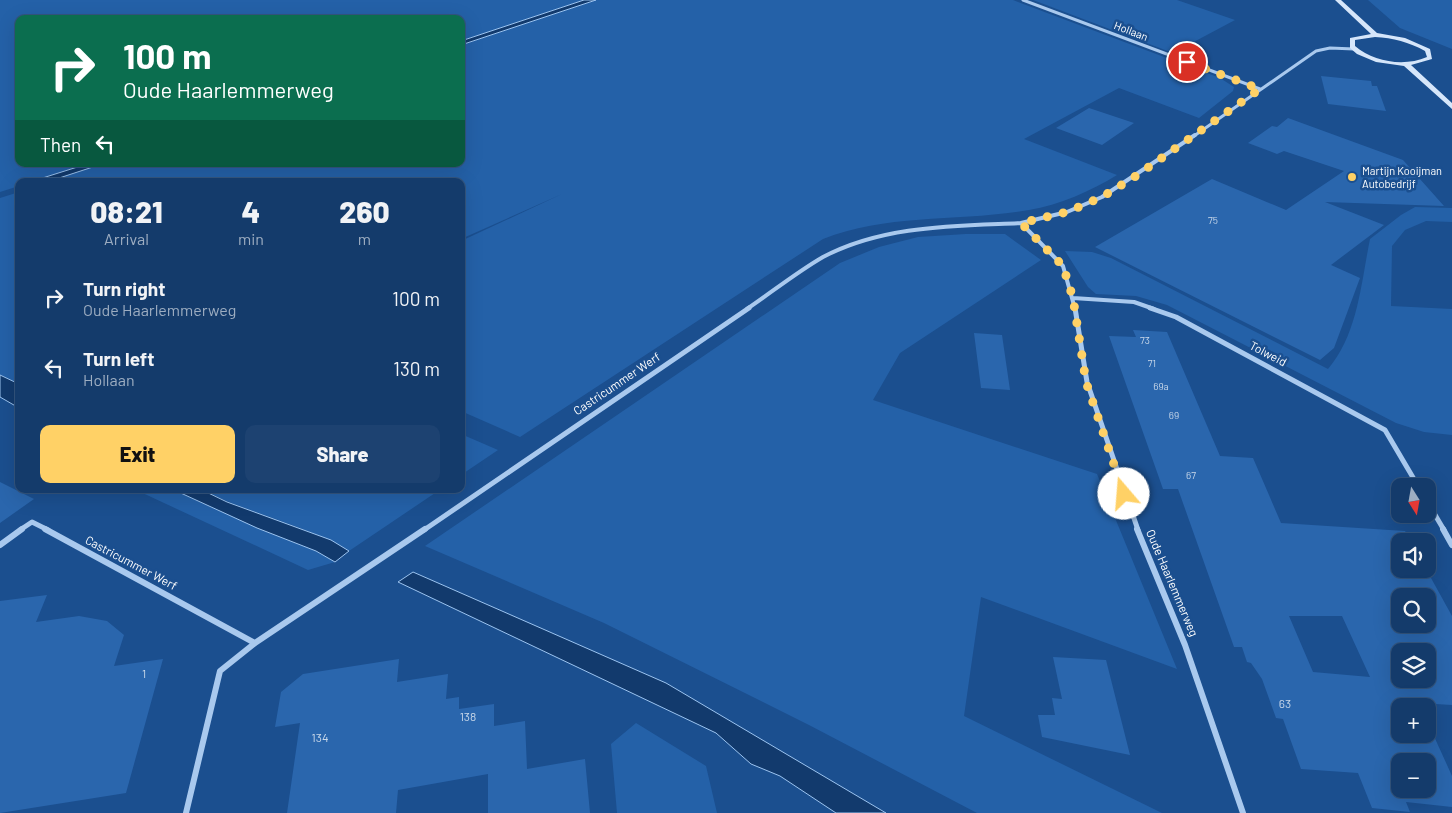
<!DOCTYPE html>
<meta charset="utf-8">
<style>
body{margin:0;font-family:Barlow,sans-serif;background:#1d4271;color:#f1f3f6;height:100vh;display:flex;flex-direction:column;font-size:19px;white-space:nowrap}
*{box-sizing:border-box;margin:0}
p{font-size:16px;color:#9dadc1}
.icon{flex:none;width:28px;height:28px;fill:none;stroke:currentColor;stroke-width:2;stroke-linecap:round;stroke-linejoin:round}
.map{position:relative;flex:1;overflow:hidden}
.sheet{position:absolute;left:15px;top:178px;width:450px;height:315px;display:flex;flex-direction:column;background:#143b6b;border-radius:10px;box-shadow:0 5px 20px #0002,0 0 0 1px #33557e}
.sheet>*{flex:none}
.hud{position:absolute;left:15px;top:15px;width:450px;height:152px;border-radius:10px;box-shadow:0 5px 20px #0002,0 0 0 1px #33557e;background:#0b6e4f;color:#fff;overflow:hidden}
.needle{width:32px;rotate:169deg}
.buttons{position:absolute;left:1391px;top:478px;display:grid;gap:10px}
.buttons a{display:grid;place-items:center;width:45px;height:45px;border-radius:10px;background:#143b6b;box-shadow:0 5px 20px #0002,0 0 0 1px #33557e;font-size:25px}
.pin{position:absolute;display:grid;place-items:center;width:42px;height:42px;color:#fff;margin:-21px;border:2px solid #fff;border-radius:50%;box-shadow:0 1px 5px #0007}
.me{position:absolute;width:55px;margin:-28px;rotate:342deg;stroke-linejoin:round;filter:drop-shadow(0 0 4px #0008)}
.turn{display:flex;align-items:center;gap:18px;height:105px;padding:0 25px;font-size:22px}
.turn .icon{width:65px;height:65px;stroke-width:2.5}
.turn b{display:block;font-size:35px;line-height:42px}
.then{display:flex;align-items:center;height:48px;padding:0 25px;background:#0003;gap:10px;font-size:19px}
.eta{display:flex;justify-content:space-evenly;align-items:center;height:85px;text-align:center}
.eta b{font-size:30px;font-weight:800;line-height:35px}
.cta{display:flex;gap:10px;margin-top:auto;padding:10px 25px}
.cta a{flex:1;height:58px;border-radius:10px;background:#ffd166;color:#111;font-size:20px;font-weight:800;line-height:58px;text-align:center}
.cta a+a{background:#1d4271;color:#f1f3f6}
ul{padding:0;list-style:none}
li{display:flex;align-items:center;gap:15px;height:70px;padding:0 25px}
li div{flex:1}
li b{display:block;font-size:19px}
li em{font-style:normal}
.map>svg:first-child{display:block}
.green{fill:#2461a8}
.water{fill:#123a6d;stroke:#9cc4f0}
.building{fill:#2a66ad;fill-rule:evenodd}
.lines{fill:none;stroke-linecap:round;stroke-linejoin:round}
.street-far3{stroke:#a9c9ee;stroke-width:3}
.street-far2{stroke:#a9c9ee;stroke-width:4}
.street-far1{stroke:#a9c9ee;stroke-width:5}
.street{stroke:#a9c9ee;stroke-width:6}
.secondary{fill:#d6e6fa;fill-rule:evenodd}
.route{stroke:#ffd166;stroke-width:9;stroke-dasharray:0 16.2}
.poi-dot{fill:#ffd166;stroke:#1b4f8f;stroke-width:2}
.labels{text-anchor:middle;stroke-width:5;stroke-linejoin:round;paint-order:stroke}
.number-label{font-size:10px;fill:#cad9ea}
.far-street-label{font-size:11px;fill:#fff;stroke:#1b4f8f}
.far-poi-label{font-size:11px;fill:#fff;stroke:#1b4f8f;text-anchor:start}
.street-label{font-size:12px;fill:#fff;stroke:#1b4f8f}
.near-number-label{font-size:12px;fill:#cad9ea}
</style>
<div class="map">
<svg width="1452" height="813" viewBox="0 0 1452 813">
<rect width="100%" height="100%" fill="#1b4f8f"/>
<path class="green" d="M 0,0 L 584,0 L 461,41 L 461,19 L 19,19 L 19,164 L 86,164 L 33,181 L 19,181 L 19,186 L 0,192 Z
M 596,0 L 1013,0 L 1220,78 L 1234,87 L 1233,91 L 1199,118 L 1119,88 L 1024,139 L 1117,175 C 1091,191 1059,205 1029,210 C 961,222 888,213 823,239 L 520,437 L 461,411 L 461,241 L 562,194 L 461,239 L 461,181 L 50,181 L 102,164 L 461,164 L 461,45 Z
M 1033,0 L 1177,0 L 1235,20 L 1173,53 Z
M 1368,0 L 1452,0 L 1452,49 L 1400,28 Z
M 19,192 L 19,384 L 0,375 L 0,198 Z
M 1415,207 L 1452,208 L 1452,222 L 1426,221 L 1405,230 L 1392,246 L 1391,306 L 1452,309 L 1452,435 L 1424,432 L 1396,423 L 1167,305 L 1136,296 L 1096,294 L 1088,287 L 1065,251 L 1092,252 L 1111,258 L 1328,369 C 1358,334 1361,283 1370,239 L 1401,215 Z
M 966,234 L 1005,234 L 1041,260 L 900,353 L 873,400 L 1097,474 L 1177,669 L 981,597 L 964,716 L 1162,813 L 977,813 L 809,725 L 604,623 L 425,546 L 840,263 L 879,247 L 918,237 Z
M 461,434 L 498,450 L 461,475 Z
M 134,489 L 172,489 L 257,528 L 316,551 L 335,562 L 308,570 Z
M 200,489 L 441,489 L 349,551 C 303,524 248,513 200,489 Z
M 636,723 L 706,766 L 717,813 L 617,813 L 611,744 Z"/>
<path class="water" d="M 584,0 L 596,0 L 461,45 L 461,41 Z
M 87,164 L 102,164 L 50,181 L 33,181 Z
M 0,375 L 19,384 L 19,408 L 0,397 Z
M 172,489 L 200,489 L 227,502 L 331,540 L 349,551 L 335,562 L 316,551 L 257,528 Z
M 413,572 L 666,683 L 886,813 L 836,813 L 780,776 L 751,764 L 716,733 L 398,582 Z"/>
<path class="building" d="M 1321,76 L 1371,81 L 1372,86 L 1377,86 L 1386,111 L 1328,104 Z
M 1089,108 L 1134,123 L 1102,145 L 1056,128 Z
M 1288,118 L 1403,160 L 1444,206 L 1325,202 L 1384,225 L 1331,265 L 1360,278 L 1334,348 L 1320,360 L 1095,247 L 1212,179 L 1286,210 L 1344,171 L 1284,151 L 1277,154 L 1248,143 L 1272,126 L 1277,127 Z
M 1133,330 L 1167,332 L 1220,456 L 1253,458 L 1281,523 L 1405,531 L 1411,541 L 1400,541 L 1400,569 L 1426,569 L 1452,616 L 1452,705 L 1419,703 L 1420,706 L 1400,706 L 1400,734 L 1428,734 L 1428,723 L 1452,776 L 1452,807 L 1406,802 L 1410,812 L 1372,808 L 1358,773 L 1301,769 L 1283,719 L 1276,718 L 1262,679 L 1251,663 L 1247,662 L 1242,647 L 1234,647 L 1178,489 L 1163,489 L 1109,336 L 1136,337 ZM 1400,596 L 1428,596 L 1428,624 L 1400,624 ZM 1289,616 L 1342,616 L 1370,677 L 1313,672 ZM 1400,651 L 1428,651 L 1428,679 L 1400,679 ZM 1400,761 L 1428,761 L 1428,789 L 1400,789 Z
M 974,333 L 1002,335 L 1010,390 L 981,388 Z
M 0,482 L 34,499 L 0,523 Z
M 47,595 L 36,622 L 79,616 L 107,621 L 124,635 L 114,666 L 163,659 L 126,793 L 0,813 L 0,601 Z
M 1053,657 L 1106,660 L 1130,755 L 1042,737 L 1038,715 L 1055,715 L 1052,698 L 1062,699 Z
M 399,659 L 397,682 L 448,674 L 446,699 L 459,697 L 459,709 L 494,704 L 494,726 L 525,721 L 527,769 L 585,759 L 590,813 L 488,813 L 488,774 L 398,790 L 396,813 L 287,813 L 300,723 L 275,727 L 281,692 L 303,674 Z"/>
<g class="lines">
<path class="street-far3" d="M 1023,0 L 1260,89
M 1194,136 L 1316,51 L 1330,48 L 1354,49"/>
<path class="street-far2" d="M 1073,298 L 1134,302 L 1154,309
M 747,309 C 772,292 797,272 823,257 C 883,225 955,226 1021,223
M 1075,309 L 1063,266 L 1021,223 L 1067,212 L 1102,197 L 1195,135"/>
<path class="street-far1" d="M 1075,308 L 1087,382 L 1138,530
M 1150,308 L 1176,317 L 1385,430 L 1418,486
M 1428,503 L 1444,530
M 20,530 L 32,522 L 48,530
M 424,530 L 749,308"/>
<path class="street" d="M 45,529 L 255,643
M 1137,529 L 1185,645 L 1243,813
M 1443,529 L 1452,545
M 0,545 L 22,529
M 186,813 L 220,671 L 255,643 L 425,529"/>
<path class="secondary" d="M 1335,0 L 1341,0 L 1377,33 L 1405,38 L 1430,49 L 1432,59 L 1411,65 L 1452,103 L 1452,109 L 1404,66 L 1376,62 L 1357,54 L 1350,48 L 1350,38 L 1371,34 ZM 1375,37 C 1393,38 1409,42 1425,51 L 1427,57 C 1404,67 1374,62 1355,46 L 1355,40 Z"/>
</g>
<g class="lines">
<path class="route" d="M 1124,494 L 1086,382 L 1073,298 L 1063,266 L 1021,223 L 1067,212 L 1102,197 L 1136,176 L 1260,89 L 1187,62"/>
</g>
<circle class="poi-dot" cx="1352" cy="177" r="5"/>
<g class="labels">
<g class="number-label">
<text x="1213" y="224">75</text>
<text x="1145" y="344">73</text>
<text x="1152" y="367">71</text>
<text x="1161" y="390">69a</text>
<text x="1174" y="419">69</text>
<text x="1191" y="479">67</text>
</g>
<g class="far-street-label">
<text transform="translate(1131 31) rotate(21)" y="4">Hollaan</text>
</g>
<g class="far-poi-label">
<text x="1362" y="175">Martijn Kooijman<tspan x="1362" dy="13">Autobedrijf</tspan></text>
</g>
<g class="street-label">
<text transform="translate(1268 354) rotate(28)" y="4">Tolweid</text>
<text transform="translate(617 384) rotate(-34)" y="4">Castricummer Werf</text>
<text transform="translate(131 563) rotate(28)" y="4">Castricummer Werf</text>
<text transform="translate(1172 583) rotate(67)" y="4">Oude Haarlemmerweg</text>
</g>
<g class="near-number-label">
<text x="144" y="678">1</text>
<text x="1285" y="708">63</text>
<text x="468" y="721">138</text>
<text x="320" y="742">134</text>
</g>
</g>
</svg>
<div class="buttons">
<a><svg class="needle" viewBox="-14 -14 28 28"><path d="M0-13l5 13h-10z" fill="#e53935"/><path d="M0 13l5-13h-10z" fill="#9dadc1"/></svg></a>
<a><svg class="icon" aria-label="sound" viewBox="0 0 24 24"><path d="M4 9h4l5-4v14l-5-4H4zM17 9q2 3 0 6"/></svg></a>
<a><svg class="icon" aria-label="search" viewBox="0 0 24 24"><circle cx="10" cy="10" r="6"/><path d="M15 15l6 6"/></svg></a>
<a><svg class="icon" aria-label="layers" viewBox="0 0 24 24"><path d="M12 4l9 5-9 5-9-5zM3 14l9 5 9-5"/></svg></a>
<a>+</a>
<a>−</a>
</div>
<div class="pin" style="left:1187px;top:62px;background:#d93025"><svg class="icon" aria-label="arrive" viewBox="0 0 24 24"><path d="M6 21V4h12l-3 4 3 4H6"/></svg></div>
<svg class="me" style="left:1124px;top:494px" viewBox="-20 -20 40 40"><circle r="19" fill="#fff"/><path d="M0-13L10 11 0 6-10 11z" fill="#ffd166"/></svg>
<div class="hud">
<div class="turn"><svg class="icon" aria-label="right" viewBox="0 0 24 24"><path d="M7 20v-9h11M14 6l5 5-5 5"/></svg><div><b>100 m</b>Oude Haarlemmerweg</div></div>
<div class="then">Then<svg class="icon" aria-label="left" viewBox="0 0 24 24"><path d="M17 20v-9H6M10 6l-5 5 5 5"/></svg></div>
</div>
<section class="sheet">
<div class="eta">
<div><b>08:21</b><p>Arrival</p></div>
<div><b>4</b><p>min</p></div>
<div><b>260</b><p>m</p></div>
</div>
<ul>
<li><svg class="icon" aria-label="right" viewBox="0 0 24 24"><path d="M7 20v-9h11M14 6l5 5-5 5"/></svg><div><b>Turn right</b><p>Oude Haarlemmerweg</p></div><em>100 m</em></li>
<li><svg class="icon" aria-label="left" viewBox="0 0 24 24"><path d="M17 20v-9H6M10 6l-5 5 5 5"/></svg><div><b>Turn left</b><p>Hollaan</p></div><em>130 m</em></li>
</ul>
<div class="cta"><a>Exit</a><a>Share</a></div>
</section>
</div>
